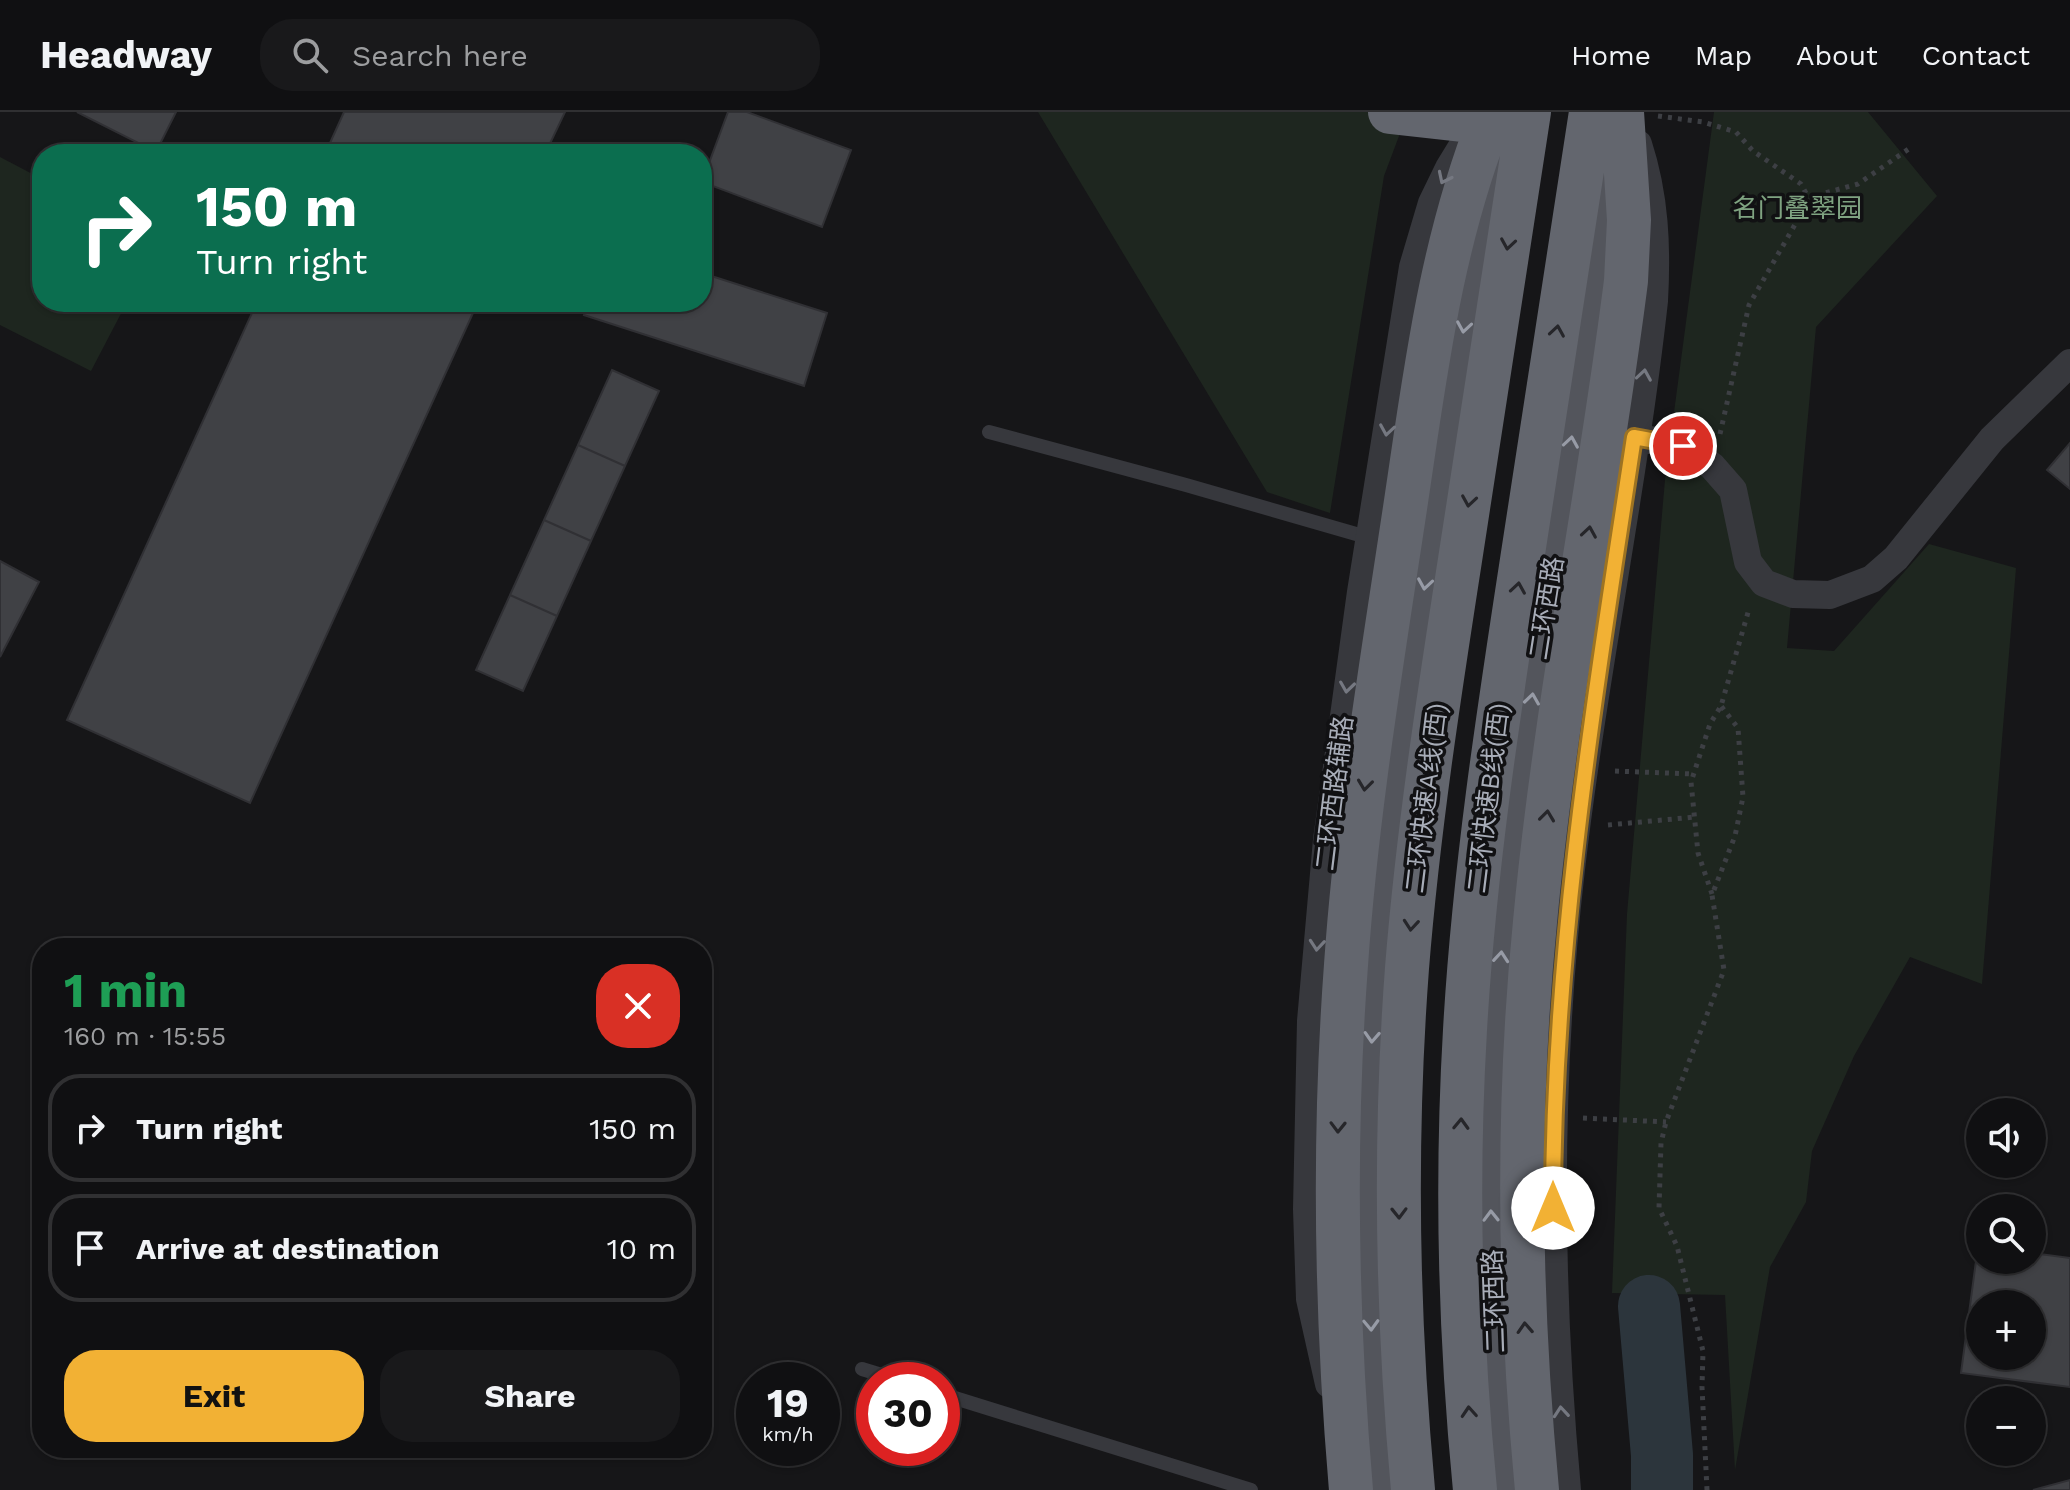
<!DOCTYPE html>
<meta charset="utf-8">
<style>
body{margin:0;font-family:"Work Sans","Noto Sans SC",sans-serif;background:#19191b;color:#f1f3f6;height:100vh;display:flex;flex-direction:column;font-size:30px;white-space:nowrap}
*{box-sizing:border-box;margin:0}
p{font-size:26px;color:#9c9d9f}
.icon{flex:none;width:44px;height:44px;fill:none;stroke:currentColor;stroke-width:2;stroke-linecap:round;stroke-linejoin:round}
.map{position:relative;flex:1;overflow:hidden}
.side{position:absolute;left:32px;top:826px;width:680px;height:520px;display:flex;flex-direction:column;background:#101012;border-radius:32px;box-shadow:0 2px 6px #0004,0 0 0 2px #303032}
.side>*{flex:none}
.banner{position:absolute;left:32px;top:32px;width:680px;height:168px;border-radius:32px;box-shadow:0 2px 6px #0004,0 0 0 2px #303032;background:#0b6e4f;color:#fff;overflow:hidden}
.tools{position:absolute;left:1966px;top:986px;display:grid;gap:16px}
.tools a{display:grid;place-items:center;width:80px;height:80px;border-radius:50%;background:#101012;box-shadow:0 2px 6px #0004,0 0 0 2px #303032;font-size:40px}
.speed{position:absolute;left:736px;top:1250px;display:flex;gap:16px;font-size:40px;font-weight:700;text-align:center}
.speed>*{display:grid;place-content:center;width:104px;height:104px;border-radius:50%;background:#101012;box-shadow:0 2px 6px #0004,0 0 0 2px #303032;line-height:1}
.speed small{font-size:20px;font-weight:400}
.speed .limit{border:12px solid #d22;background:#fff;color:#111}
.pin{position:absolute;display:grid;place-items:center;width:68px;height:68px;color:#fff;margin:-34px;border:4px solid #fff;border-radius:50%;box-shadow:0 2px 8px #0007}
.me{position:absolute;width:88px;margin:-44px;rotate:0deg;stroke-linejoin:round;filter:drop-shadow(0 0 6px #0008)}
.turn{display:flex;align-items:center;gap:28px;height:168px;padding:0 32px;font-size:36px}
.turn .icon{width:104px;height:104px;stroke-width:2.5}
.turn b{display:block;font-size:56px;line-height:68px}
.round{display:grid;place-items:center;flex:none;width:84px;height:84px;border-radius:32px;background:#19191b}
.head{display:flex;align-items:center;justify-content:space-between;height:136px;padding:0 32px}
h1{font-size:48px;font-weight:700;line-height:60px;color:#1e9e55}
.button{display:flex;gap:16px;margin-top:auto;padding:16px 32px}
.button a{flex:1;height:92px;border-radius:32px;background:#f2b134;color:#111;font-size:32px;font-weight:700;line-height:92px;text-align:center}
.button a+a{background:#19191b;color:#f1f3f6}
ul{padding:0;list-style:none}
li{display:flex;align-items:center;gap:24px;height:108px;margin:0 16px 12px;padding:0 16px;border:4px solid #303032;border-radius:32px}
li div{flex:1}
li b{display:block;font-size:30px}
li em{font-style:normal}
header{display:flex;align-items:center;gap:48px;box-sizing:border-box;height:112px;padding:0 40px;background:#101012;border-bottom:2px solid #303032}
header strong{font-size:38px}
nav{display:flex;gap:44px;margin-inline-start:auto;font-size:28px}
.search{width:560px;height:72px;background:#19191b;display:flex;align-items:center;gap:20px;box-sizing:border-box;padding:0 28px;border-radius:32px;color:#9c9d9f;font-size:30px}
.map>svg:first-child{display:block}
.green{fill:#1e261f}
.lines{fill:none;stroke-linecap:round;stroke-linejoin:round}
.river{stroke:#2c353c;stroke-width:62}
.building{fill:#404145;stroke:#303034;stroke-width:2;fill-rule:evenodd}
.path{stroke:#3d3f44;stroke-width:5;stroke-dasharray:4 6;stroke-linecap:butt}
.lane{stroke:#37383d;stroke-width:14}
.street{stroke:#37383d;stroke-width:28}
.primary{stroke:#53555c;stroke-width:44}
.highway{stroke:#63666e;stroke-width:44}
.oneway{stroke:#757881}
.oneway2{stroke:#26262a}
.oneway3{stroke:#979ba6}
.route-casing{stroke:#9d7322;stroke-width:20}
.route{stroke:#f2b134;stroke-width:14}
.labels{text-anchor:middle;stroke-width:7;stroke-linejoin:round;paint-order:stroke}
.park-label{font-size:26px;fill:#7fa381;stroke:#111113}
.street-label{font-size:26px;fill:#a8adb8;stroke:#111113}
</style>
<header>
<strong>Headway</strong>
<div class="search"><svg class="icon" aria-label="search" viewBox="0 0 24 24"><circle cx="10" cy="10" r="6"/><path d="M15 15l6 6"/></svg>Search here</div>
<nav><a>Home</a><a>Map</a><a>About</a><a>Contact</a></nav>
</header>
<div class="map">
<svg width="2070" height="1378" viewBox="0 0 2070 1378">
<rect width="100%" height="100%" fill="#161618"/>
<path class="green" d="M 1038,0 L 1408,0 L 1384,64 L 1330,401 L 1267,380 Z
M 1714,0 L 1868,0 L 1937,84 L 1816,215 L 1787,536 L 1834,539 L 1929,432 L 2016,456 L 1982,872 L 1910,845 L 1854,944 L 1812,1039 L 1806,1090 L 1770,1155 L 1735,1358 L 1725,1183 L 1612,1181 L 1627,802 L 1665,368 Z
M 0,45 L 42,67 L 42,190 L 127,190 L 91,259 L 0,213 Z"/>
<g class="lines">
<path class="river" d="M 1649,1194 L 1662,1343 L 1662,1378"/>
</g>
<path class="building" d="M 77,0 L 176,0 L 156,40 Z
M 344,0 L 565,0 L 545,42 L 325,42 Z
M 728,0 L 747,0 L 851,38 L 822,115 L 702,70 Z
M 702,161 L 827,201 L 804,274 L 584,203 L 589,190 L 702,190 Z
M 257,190 L 478,190 L 250,691 L 67,608 Z
M 612,258 L 659,279 L 625,354 L 578,333 Z
M 2070,331 L 2070,377 L 2047,358 Z
M 578,333 L 625,354 L 591,429 L 544,408 Z
M 544,408 L 591,429 L 557,504 L 510,483 Z
M 0,449 L 39,470 L 0,545 Z
M 510,483 L 557,504 L 523,579 L 476,558 Z
M 1978,1134 L 1980,1148 L 2032,1148 L 2032,1141 L 2070,1146 L 2070,1275 L 1961,1261 ZM 1980,1192 L 2032,1192 L 2032,1244 L 1980,1244 Z
M 2070,1368 L 2070,1378 L 2033,1378 Z"/>
<g class="lines">
<path class="path" d="M 1658,4 L 1703,10 L 1736,20 L 1753,39 L 1801,72 L 1812,92
M 1720,322 L 1749,193 L 1801,102 L 1825,81 L 1858,72 L 1913,34
M 1615,659 L 1694,662
M 1608,713 L 1695,705
M 1712,782 L 1698,741 L 1691,670 L 1710,612 L 1721,594 L 1749,497
M 1583,1006 L 1666,1010
M 1707,1378 L 1702,1275 L 1703,1239 L 1677,1134 L 1659,1096 L 1661,1031 L 1666,1010 L 1724,858 L 1712,783 L 1735,724 L 1743,685 L 1738,616 L 1721,594"/>
<path class="lane" d="M 989,320 L 1186,373 L 1370,426
M 862,1257 L 898,1268
M 942,1282 L 1251,1378"/>
<path class="street" d="M 1634,325 L 1683,334 L 1712,354 L 1733,378 L 1748,450 L 1764,471 L 1793,482 L 1830,483 L 1872,467 L 1896,446 L 1992,327 L 2070,251
M 1329,1272 L 1310,1187 L 1307,1097 L 1311,909 L 1327,728 L 1361,480 L 1413,155 L 1432,91 L 1449,56 L 1471,20
M 1567,1378 C 1548,1171 1547,963 1571,757 C 1593,567 1633,379 1654,189 C 1657,135 1655,84 1638,32"/>
<path class="primary" d="M 1382,1378 C 1367,1224 1364,1067 1373,912 C 1382,759 1404,608 1427,456 C 1449,318 1470,180 1491,42
M 1506,1378 C 1492,1225 1486,1072 1495,919 C 1505,766 1528,614 1551,462 C 1572,322 1594,182 1615,41"/>
<path class="highway" d="M 1390,0 L 1462,8 L 1516,7
M 1351,1378 C 1336,1203 1333,1028 1346,853 C 1356,707 1380,561 1402,416 C 1424,273 1438,136 1493,0
M 1413,1378 C 1397,1205 1394,1030 1407,856 C 1418,719 1439,583 1460,448 C 1483,299 1506,149 1529,0
M 1475,1378 C 1460,1225 1456,1071 1465,918 C 1474,760 1498,604 1522,448 C 1545,299 1568,149 1591,0
M 1537,1378 C 1519,1189 1516,1000 1535,810 C 1555,595 1599,383 1626,169 L 1629,108 L 1622,0"/>
</g>
<defs><path id="oneway-chevron" d="M-2-3.5L2.5 0L-2 3.5" fill="none" stroke-width="1.6" stroke-linecap="round" stroke-linejoin="round" transform="scale(2)"/></defs>
<g class="oneway">
<use href="#oneway-chevron" transform="translate(1444 66) rotate(116)"/>
<use href="#oneway-chevron" transform="translate(1644 263) rotate(-81)"/>
<use href="#oneway-chevron" transform="translate(1387 318) rotate(99)"/>
<use href="#oneway-chevron" transform="translate(1347 575) rotate(98)"/>
<use href="#oneway-chevron" transform="translate(1317 833) rotate(95)"/>
<use href="#oneway-chevron" transform="translate(1561 1300) rotate(-95)"/>
</g>
<g class="oneway2">
<use href="#oneway-chevron" transform="translate(1508 132) rotate(99)"/>
<use href="#oneway-chevron" transform="translate(1557 219) rotate(-81)"/>
<use href="#oneway-chevron" transform="translate(1469 389) rotate(99)"/>
<use href="#oneway-chevron" transform="translate(1589 420) rotate(-81)"/>
<use href="#oneway-chevron" transform="translate(1518 476) rotate(-81)"/>
<use href="#oneway-chevron" transform="translate(1365 673) rotate(97)"/>
<use href="#oneway-chevron" transform="translate(1547 704) rotate(-83)"/>
<use href="#oneway-chevron" transform="translate(1411 813) rotate(95)"/>
<use href="#oneway-chevron" transform="translate(1461 1012) rotate(-88)"/>
<use href="#oneway-chevron" transform="translate(1338 1015) rotate(91)"/>
<use href="#oneway-chevron" transform="translate(1399 1101) rotate(89)"/>
<use href="#oneway-chevron" transform="translate(1525 1216) rotate(-93)"/>
<use href="#oneway-chevron" transform="translate(1469 1300) rotate(-94)"/>
</g>
<g class="oneway3">
<use href="#oneway-chevron" transform="translate(1464 215) rotate(99)"/>
<use href="#oneway-chevron" transform="translate(1571 330) rotate(-81)"/>
<use href="#oneway-chevron" transform="translate(1425 472) rotate(99)"/>
<use href="#oneway-chevron" transform="translate(1532 587) rotate(-82)"/>
<use href="#oneway-chevron" transform="translate(1501 845) rotate(-85)"/>
<use href="#oneway-chevron" transform="translate(1372 925) rotate(93)"/>
<use href="#oneway-chevron" transform="translate(1491 1104) rotate(-91)"/>
<use href="#oneway-chevron" transform="translate(1371 1213) rotate(88)"/>
</g>
<g class="lines">
<defs>
<path id="route" d="M 1553,1096 C 1553,834 1595,583 1634,325 L 1683,334"/>
</defs>
<use href="#route" class="route-casing"/>
<use href="#route" class="route"/>
</g>
<g class="labels">
<g class="park-label">
<text x="1797" y="105">名门叠翠园</text>
</g>
<g class="street-label">
<text transform="translate(1546 496) rotate(-81)" y="9">二环西路</text>
<text transform="translate(1334 681) rotate(-83)" y="9">二环西路辅路</text>
<text transform="translate(1426 686) rotate(-83)" y="9">二环快速A线(西)</text>
<text transform="translate(1488 686) rotate(-83)" y="9">二环快速B线(西)</text>
<text transform="translate(1494 1189) rotate(-92)" y="9">二环西路</text>
</g>
</g>
</svg>
<div class="tools">
<a><svg class="icon" aria-label="sound" viewBox="0 0 24 24"><path d="M4 9h4l5-4v14l-5-4H4zM17 9q2 3 0 6"/></svg></a>
<a><svg class="icon" aria-label="search" viewBox="0 0 24 24"><circle cx="10" cy="10" r="6"/><path d="M15 15l6 6"/></svg></a>
<a>+</a>
<a>−</a>
</div>
<div class="speed"><div>19<small>km/h</small></div><div class="limit">30</div></div>
<div class="pin" style="left:1683px;top:334px;background:#d93025"><svg class="icon" aria-label="arrive" viewBox="0 0 24 24"><path d="M6 21V4h12l-3 4 3 4H6"/></svg></div>
<svg class="me" style="left:1553px;top:1096px" viewBox="-20 -20 40 40"><circle r="19" fill="#fff"/><path d="M0-13L10 11 0 6-10 11z" fill="#f2b134"/></svg>
<div class="banner">
<div class="turn"><svg class="icon" aria-label="right" viewBox="0 0 24 24"><path d="M7 20v-9h11M14 6l5 5-5 5"/></svg><div><b>150 m</b>Turn right</div></div>
</div>
<section class="side">
<div class="head"><div><h1>1 min</h1><p>160 m · 15:55</p></div><a class="round" style="background:#d93025;color:#fff"><svg class="icon" aria-label="close" viewBox="0 0 24 24"><path d="M6 6l12 12M18 6L6 18"/></svg></a></div>
<ul>
<li><svg class="icon" aria-label="right" viewBox="0 0 24 24"><path d="M7 20v-9h11M14 6l5 5-5 5"/></svg><div><b>Turn right</b></div><em>150 m</em></li>
<li><svg class="icon" aria-label="arrive" viewBox="0 0 24 24"><path d="M6 21V4h12l-3 4 3 4H6"/></svg><div><b>Arrive at destination</b></div><em>10 m</em></li>
</ul>
<div class="button"><a>Exit</a><a>Share</a></div>
</section>
</div>
